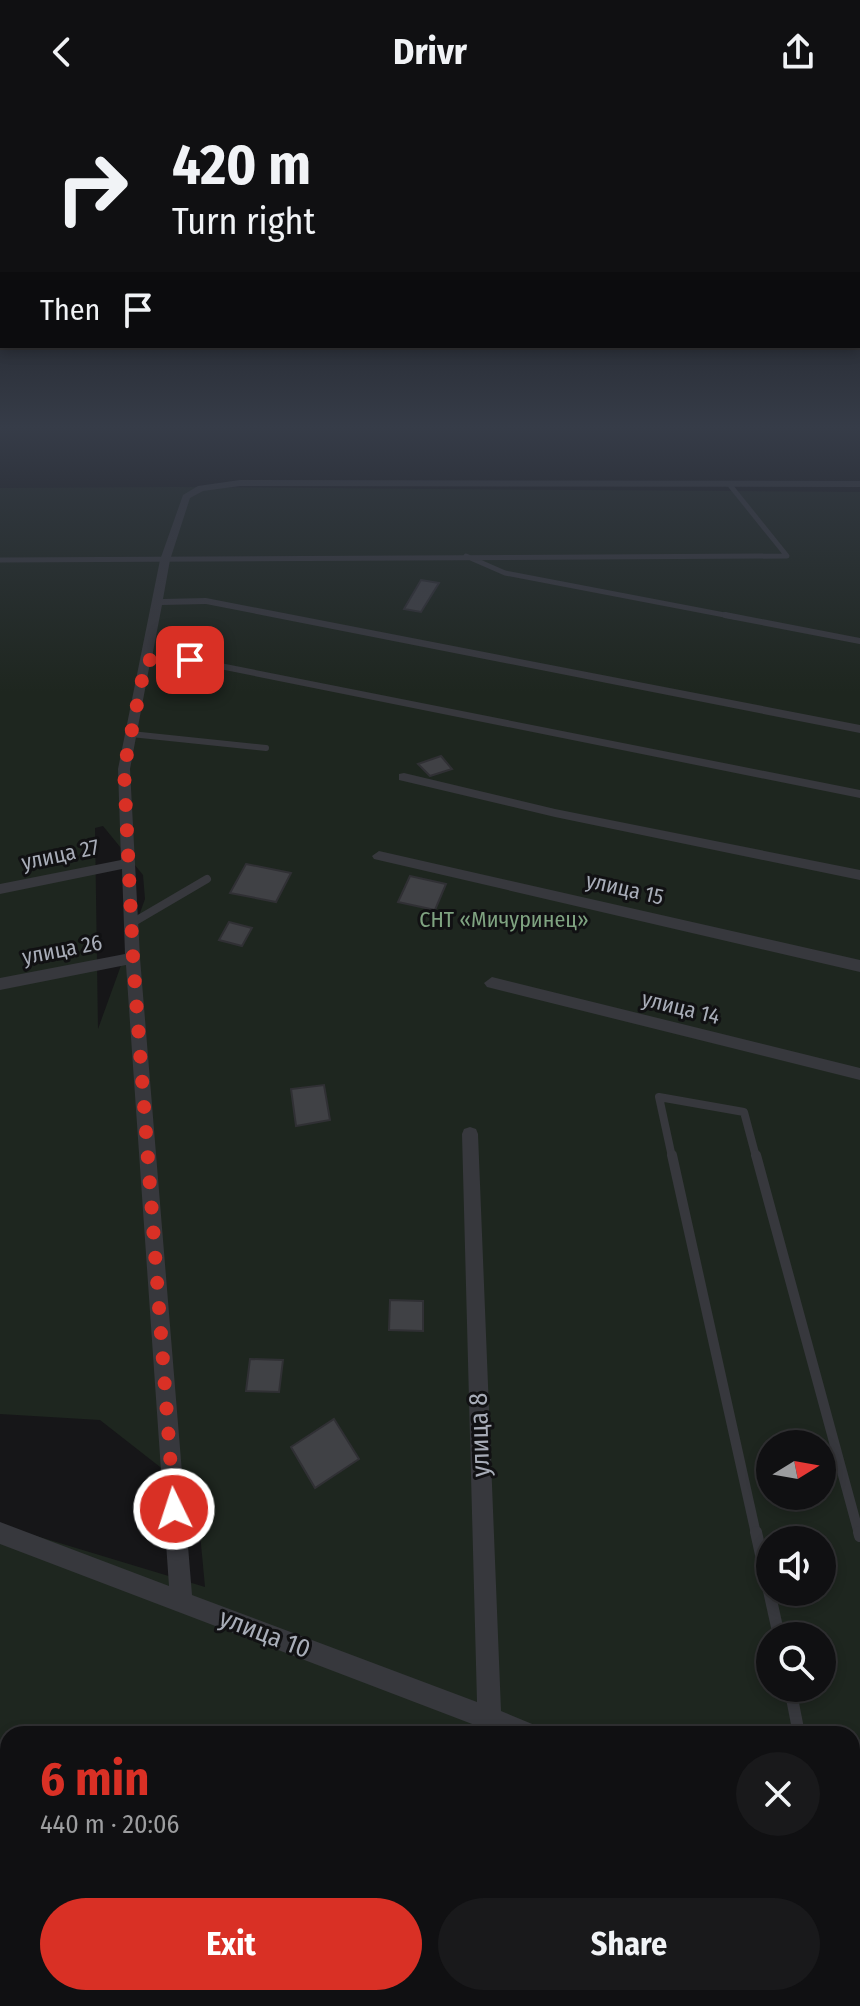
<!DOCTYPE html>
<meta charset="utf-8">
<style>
body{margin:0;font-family:"Fira Sans Condensed",sans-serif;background:#19191b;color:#f1f3f6;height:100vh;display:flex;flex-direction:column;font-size:30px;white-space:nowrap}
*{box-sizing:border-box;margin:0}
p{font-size:26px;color:#9c9d9f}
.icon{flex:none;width:44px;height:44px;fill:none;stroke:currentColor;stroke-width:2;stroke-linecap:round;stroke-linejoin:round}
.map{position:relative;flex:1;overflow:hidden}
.drawer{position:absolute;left:0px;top:1622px;width:860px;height:280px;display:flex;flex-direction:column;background:#101012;border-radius:24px 24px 0 0;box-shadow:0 4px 12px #0003,0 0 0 2px #303032}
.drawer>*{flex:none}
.guide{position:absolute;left:0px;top:0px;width:860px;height:244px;box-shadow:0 4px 12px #0003,0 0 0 2px #303032;background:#101012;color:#f1f3f6;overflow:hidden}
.needle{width:52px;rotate:79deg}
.controls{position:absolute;left:756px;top:1326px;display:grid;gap:16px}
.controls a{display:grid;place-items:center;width:80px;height:80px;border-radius:50%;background:#101012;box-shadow:0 4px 12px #0003,0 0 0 2px #303032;font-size:40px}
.pin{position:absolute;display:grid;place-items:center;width:68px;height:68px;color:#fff;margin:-34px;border-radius:16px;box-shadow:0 4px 12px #0006}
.me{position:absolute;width:88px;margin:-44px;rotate:356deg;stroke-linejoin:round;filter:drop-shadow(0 0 6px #0008)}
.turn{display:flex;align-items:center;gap:28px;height:168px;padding:0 40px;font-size:36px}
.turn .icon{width:104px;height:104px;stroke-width:2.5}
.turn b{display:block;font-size:56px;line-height:68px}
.then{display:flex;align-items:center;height:76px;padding:0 40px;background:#0003;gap:16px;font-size:30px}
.round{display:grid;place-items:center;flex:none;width:84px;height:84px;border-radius:42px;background:#19191b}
.headline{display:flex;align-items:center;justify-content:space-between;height:136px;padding:0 40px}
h1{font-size:48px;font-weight:700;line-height:60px;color:#d93025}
.cta{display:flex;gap:16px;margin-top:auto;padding:16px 40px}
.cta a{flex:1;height:92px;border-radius:48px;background:#d93025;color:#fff;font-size:32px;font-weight:700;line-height:92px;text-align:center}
.cta a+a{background:#19191b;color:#f1f3f6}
header{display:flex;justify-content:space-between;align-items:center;height:104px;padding:0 40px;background:#101012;font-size:36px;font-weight:700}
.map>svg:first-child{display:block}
.green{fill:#1e261f;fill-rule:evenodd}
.building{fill:#404145;stroke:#303034;stroke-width:2}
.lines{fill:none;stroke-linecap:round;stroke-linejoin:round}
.service-far4{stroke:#37383d;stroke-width:5}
.service-far3{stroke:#37383d;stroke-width:6}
.service-far2{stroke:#37383d;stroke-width:8}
.service-far1{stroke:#37383d;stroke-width:10}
.service{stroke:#37383d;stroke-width:12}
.minor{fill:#37383d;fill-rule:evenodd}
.route{stroke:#d93025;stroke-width:14;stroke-dasharray:0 25.2}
.labels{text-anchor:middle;stroke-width:6;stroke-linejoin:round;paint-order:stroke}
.street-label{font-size:22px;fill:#a8adb8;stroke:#111113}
.park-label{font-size:22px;fill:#7fa381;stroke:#111113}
.near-street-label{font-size:26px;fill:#a8adb8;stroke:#111113}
</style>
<header><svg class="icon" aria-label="back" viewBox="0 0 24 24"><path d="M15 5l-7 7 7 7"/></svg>Drivr<svg class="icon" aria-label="share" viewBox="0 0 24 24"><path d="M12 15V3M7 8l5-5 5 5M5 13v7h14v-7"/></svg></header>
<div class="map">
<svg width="860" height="1902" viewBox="0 0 860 1902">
<rect width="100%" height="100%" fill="#161618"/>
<path class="green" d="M 174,383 L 860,388 L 860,1902 L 0,1902 L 0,1421 L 205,1483 L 197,1397 L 169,1370 L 100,1316 L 0,1310 L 0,384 ZM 103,722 L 143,771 L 145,795 L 98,925 L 95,724 ZM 770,1340 L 822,1340 L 822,1392 L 770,1392 ZM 770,1436 L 822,1436 L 822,1488 L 770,1488 ZM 770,1532 L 822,1532 L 822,1584 L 770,1584 ZM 8,1630 L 852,1630 L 852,1894 L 8,1894 Z"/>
<path class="building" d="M 421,476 L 439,479 L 421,508 L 404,505 Z
M 441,652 L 452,665 L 430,672 L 418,660 Z
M 246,760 L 291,769 L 276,798 L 230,789 Z
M 410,772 L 446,780 L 435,806 L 398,798 Z
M 229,818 L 252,824 L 242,842 L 219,836 Z
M 324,981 L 330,1016 L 296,1022 L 291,985 Z
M 390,1196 L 423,1197 L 423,1227 L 389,1226 Z
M 250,1255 L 283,1256 L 279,1288 L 246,1287 Z
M 334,1315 L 359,1355 L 315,1384 L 291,1343 Z"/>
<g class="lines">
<path class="service-far4" d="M 466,452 L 505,469 L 735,513
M 0,456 L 787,452 L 729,380"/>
<path class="service-far3" d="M 725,511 L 860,537
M 131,630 L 266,644"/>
<path class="service-far2" d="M 132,819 L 207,775
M 672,1053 L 659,993 L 744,1008 L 756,1053"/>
<path class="service-far1" d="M 672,1051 L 756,1430
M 756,1051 L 859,1430"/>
<path class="service" d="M 756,1428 L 779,1532
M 859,1428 L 860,1432
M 790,1584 L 799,1630"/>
<path class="minor" d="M 240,376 L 860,377 L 860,383 L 240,382 L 203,387 L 190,394 L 170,456 L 163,495 L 206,494 L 860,621 L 860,629 L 206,500 L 162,501 L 152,553 L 190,553 L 860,686 L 860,694 L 190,559 L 150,559 L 130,665 L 140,854 L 192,1491 L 477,1598 L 462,1030 L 464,1025 L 470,1023 L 476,1025 L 478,1030 L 501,1607 L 537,1622 L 541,1630 L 483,1630 L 480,1623 L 0,1440 L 0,1418 L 169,1482 L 126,861 L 0,886 L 0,874 L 125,850 L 122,765 L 0,790 L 0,780 L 121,756 L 118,665 L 160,456 L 183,391 L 198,382 Z
M 404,669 L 555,705 L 860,766 L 860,776 L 555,713 L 399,676 L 399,670 Z
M 379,747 L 860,856 L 860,868 L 374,755 L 372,752 Z
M 492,873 L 860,964 L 860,976 L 487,883 L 484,879 Z
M 852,1741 L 860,1744 L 860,1770 L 852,1767 Z
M 282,1894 L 308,1894 L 311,1902 L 283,1902 Z
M 585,1894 L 611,1894 L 615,1902 L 587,1902 Z"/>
</g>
<linearGradient id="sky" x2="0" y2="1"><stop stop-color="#0c0c0d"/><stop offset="0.55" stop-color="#363c48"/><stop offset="1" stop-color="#363c48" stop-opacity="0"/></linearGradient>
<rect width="860" height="588" fill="url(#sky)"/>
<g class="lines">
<path class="route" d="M 174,1405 L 133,854 L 124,665 L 146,556 L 190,556"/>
</g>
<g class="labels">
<g class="street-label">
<text transform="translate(60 750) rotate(-12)" y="8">улица 27</text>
<text transform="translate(625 784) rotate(13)" y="8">улица 15</text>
<text transform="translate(62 845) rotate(-11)" y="8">улица 26</text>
<text transform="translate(681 903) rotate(14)" y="8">улица 14</text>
</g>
<g class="park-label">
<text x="504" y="823">СНТ «Мичуринец»</text>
</g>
<g class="near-street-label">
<text transform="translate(479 1331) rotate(-92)" y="9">улица 8</text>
<text transform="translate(265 1529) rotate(21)" y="9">улица 10</text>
</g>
</g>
</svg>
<div class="controls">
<a><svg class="needle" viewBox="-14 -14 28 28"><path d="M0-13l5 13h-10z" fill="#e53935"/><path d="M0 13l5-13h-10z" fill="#9c9d9f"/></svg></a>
<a><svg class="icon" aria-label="sound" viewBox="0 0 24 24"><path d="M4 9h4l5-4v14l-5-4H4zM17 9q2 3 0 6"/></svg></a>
<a><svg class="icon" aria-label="search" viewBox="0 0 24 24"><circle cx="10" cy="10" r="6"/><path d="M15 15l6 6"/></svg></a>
</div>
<div class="pin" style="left:190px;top:556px;background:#d93025"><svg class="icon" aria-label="arrive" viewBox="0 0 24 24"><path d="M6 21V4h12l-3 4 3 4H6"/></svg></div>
<svg class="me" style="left:174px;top:1405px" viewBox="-20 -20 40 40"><circle r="17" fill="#d93025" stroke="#fff" stroke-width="3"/><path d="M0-11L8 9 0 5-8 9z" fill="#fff"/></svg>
<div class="guide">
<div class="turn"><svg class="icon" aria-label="right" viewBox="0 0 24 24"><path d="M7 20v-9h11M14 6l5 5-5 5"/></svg><div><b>420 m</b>Turn right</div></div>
<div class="then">Then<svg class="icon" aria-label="arrive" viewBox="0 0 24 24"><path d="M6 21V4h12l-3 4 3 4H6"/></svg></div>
</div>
<section class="drawer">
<div class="headline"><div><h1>6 min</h1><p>440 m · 20:06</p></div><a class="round"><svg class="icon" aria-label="close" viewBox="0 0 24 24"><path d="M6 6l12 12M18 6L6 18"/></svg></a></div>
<div class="cta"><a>Exit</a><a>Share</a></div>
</section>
</div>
